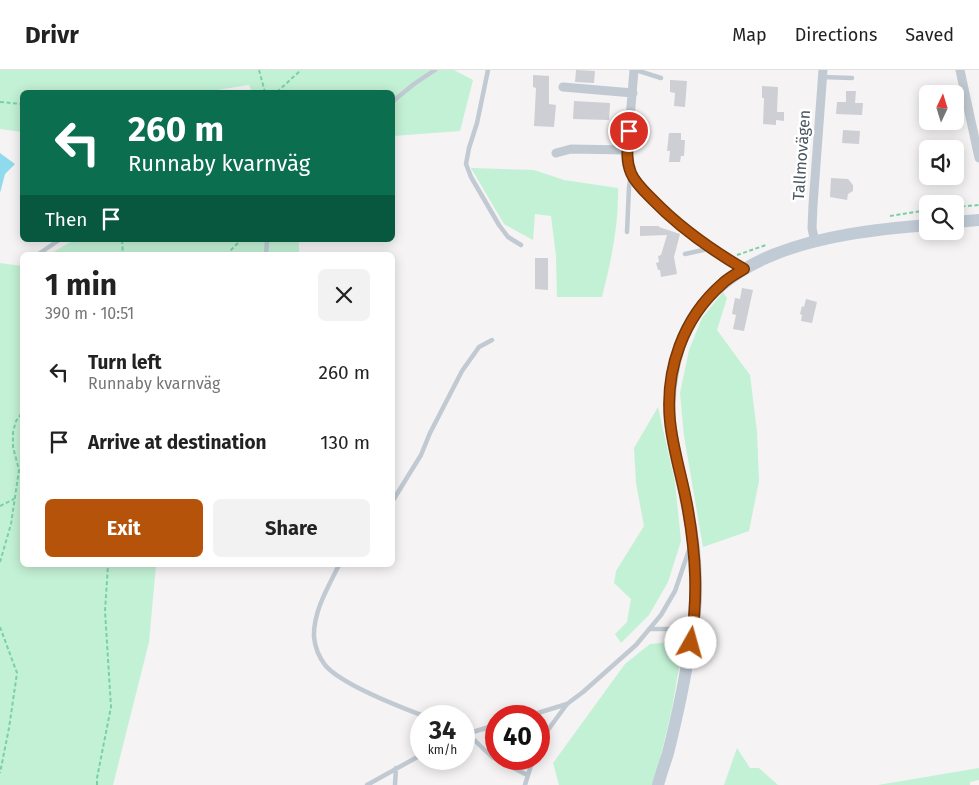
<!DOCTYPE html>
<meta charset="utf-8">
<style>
body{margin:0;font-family:"Fira Sans",sans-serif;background:#f2f2f2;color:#222;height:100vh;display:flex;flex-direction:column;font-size:19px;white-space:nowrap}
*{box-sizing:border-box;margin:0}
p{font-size:16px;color:#767676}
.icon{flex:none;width:28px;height:28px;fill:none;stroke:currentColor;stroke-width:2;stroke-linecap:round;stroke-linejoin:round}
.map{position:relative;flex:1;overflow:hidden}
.sheet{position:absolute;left:20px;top:182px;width:375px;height:315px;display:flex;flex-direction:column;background:#fff;border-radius:8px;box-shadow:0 2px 12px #0003}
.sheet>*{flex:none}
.top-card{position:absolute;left:20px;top:20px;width:375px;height:152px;border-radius:8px;box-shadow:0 2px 12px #0003;background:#0b6e4f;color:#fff;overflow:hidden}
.needle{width:32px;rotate:4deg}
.controls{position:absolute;left:919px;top:15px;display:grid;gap:10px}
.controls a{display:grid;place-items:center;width:45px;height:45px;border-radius:8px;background:#fff;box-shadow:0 2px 12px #0003;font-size:25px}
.speed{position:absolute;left:410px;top:635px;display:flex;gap:10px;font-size:25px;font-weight:700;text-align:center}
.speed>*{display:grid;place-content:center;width:65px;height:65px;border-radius:50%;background:#fff;box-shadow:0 2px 12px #0003;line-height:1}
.speed small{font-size:12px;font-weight:400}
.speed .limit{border:8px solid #d22;background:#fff;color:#111}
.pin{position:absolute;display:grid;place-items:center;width:42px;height:42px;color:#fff;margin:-21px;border:2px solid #fff;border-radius:50%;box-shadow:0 1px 5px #0007}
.me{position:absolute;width:55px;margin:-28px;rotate:7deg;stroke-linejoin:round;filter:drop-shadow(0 0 4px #0008)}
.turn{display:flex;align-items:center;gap:18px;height:105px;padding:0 25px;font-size:22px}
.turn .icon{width:65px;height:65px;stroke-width:2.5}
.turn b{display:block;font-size:35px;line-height:42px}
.then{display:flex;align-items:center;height:48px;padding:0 25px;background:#0003;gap:10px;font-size:19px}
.round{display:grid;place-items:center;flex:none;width:52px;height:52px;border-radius:8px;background:#f2f2f2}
.summary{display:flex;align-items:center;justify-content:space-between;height:85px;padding:0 25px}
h1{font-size:30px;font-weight:700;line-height:38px}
.button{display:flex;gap:10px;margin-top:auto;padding:10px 25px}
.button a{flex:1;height:58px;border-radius:8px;background:#b45309;color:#fff;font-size:20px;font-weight:700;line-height:58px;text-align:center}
.button a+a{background:#f2f2f2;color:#222}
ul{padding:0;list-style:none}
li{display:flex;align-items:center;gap:15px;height:70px;padding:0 25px}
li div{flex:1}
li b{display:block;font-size:19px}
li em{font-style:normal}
header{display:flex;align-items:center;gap:30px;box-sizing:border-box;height:70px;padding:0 25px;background:#fff;border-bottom:1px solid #e0e0e0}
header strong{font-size:24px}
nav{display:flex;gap:28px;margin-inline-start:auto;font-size:18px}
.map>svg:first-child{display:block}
.green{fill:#c3f1d5}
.water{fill:#90daee}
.building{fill:#cdcfd5}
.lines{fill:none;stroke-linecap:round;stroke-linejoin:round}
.path{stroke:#7ad0a6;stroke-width:2;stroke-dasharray:4 2.5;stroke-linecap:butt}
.lane{stroke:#c1cad2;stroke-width:4.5}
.street{stroke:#c1cad2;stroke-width:9}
.secondary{stroke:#c1cbd6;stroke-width:12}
.route-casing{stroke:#753606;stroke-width:12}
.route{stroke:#b45309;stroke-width:9}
.labels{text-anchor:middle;stroke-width:5;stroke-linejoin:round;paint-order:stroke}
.street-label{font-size:16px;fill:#4a5661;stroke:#fff}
</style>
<header>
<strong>Drivr</strong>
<nav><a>Map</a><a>Directions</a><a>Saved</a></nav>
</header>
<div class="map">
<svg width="979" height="715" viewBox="0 0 979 715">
<rect width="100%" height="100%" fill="#f5f3f3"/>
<path class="green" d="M 0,0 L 454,0 L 473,10 L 460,61 L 393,66 L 392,22 L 252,22 L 249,15 L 204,22 L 22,22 L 22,62 L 0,59 Z
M 471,98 L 534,100 L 564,110 L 618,118 C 619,155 611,191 602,227 L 557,227 L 556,186 L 551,146 L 535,144 L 533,170 L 504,154 Z
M 74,170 L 299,170 L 299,185 L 48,185 Z
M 0,193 L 22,196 L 22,495 L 156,495 L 149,572 L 113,715 L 0,715 Z
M 723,222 L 727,228 L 717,260 L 750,305 L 757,362 L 759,411 L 749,461 L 703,477 L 684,366 L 680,323 L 689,280 L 702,248 Z
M 658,337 L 675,413 L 681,471 L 668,512 L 649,545 L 621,573 L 615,564 L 627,552 L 631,529 L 614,513 L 616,501 L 644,456 L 636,413 L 634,378 Z
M 670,572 L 682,580 L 672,638 L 654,715 L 559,715 L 553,693 L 625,594 L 650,574 Z
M 737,678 L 750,698 L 759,698 L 778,715 L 724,715 Z
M 979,698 L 979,710 L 970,712 L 970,715 L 878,715 Z"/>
<path class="water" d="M 0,83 L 15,94 L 5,104 L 0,123 Z"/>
<path class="building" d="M 576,0 L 595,1 L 594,13 L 575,12 Z
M 533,5 L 549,6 L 549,34 L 556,35 L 554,57 L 534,56 L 536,18 L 533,17 Z
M 670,10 L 687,11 L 685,37 L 674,36 L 675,23 L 670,22 Z
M 762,16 L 778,17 L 777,42 L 784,42 L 784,51 L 776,50 L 776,55 L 763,54 L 764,28 L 762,28 Z
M 846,21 L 856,21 L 855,33 L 863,33 L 862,45 L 836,44 L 837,32 L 846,32 Z
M 574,31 L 610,33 L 609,50 L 573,49 Z
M 843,60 L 860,61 L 859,74 L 842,73 Z
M 669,63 L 681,63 L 681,70 L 685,70 L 684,86 L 681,86 L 680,92 L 669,92 L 670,81 L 667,81 Z
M 831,108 L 848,109 L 853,115 L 853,121 L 848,124 L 847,130 L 830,127 Z
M 640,156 L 659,156 L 659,157 L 680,164 L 674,187 L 677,204 L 661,207 L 660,200 L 658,200 L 656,193 L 659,192 L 658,186 L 661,185 L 667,165 L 640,166 Z
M 535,188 L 548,188 L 548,220 L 535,219 Z
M 742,218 L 753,220 L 744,261 L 733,259 L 736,245 L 732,244 L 735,228 L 740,229 Z
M 806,229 L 817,232 L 812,253 L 801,251 L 802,245 L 800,244 L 802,236 L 804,237 Z"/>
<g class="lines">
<path class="path" d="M 259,0 L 265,22
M 277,22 L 301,0
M 0,32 L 22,34
M 955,137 L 979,135
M 890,146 L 928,140
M 122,170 L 123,185
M 226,185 L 241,170
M 737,185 L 766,175
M 0,436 L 14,429
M 0,492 L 11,454 L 19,400 L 13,377 L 13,362 L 16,351 L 22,343
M 0,557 L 17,603 L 9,658 L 0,703
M 97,715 L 97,708 L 111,637 L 105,541 L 108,495"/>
<path class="lane" d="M 488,0 L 477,53 L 469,78 L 466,94 L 471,107 L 499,155 L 508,167 L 521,175
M 636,0 L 661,8
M 822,7 L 852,8
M 392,32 L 414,14 L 435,0
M 627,162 L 629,117 L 631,105
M 40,183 L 59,170
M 685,184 L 708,179
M 266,185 L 267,170
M 392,432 L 421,385 L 430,363 L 462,301 L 479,277 L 492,270
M 339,495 C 328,517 313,542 314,567 C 315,577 319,587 325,595 C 341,614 400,637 424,646
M 649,559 L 690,559
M 528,646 L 567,634
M 464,662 L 467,663 L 492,687 L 527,705
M 466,664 L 496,655
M 539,676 L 545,664 L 567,634 L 583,622 L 636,575 L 661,545 L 675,521 L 689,480
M 367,715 L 421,685
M 395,715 L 396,698
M 525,715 L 533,689"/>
<path class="street" d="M 634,0 L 627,85 L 631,103 L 639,116 L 673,150 L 710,179 L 744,199
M 960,0 L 979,88
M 563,17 L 633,23
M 556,83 L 571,79 L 627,80
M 815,172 L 812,158 L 813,135 L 823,0"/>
<path class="secondary" d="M 955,152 L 979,150
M 658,715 C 661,704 665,693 668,683 C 677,647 685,611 690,575 C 693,557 697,538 696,519 C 696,492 693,463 687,437 C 682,408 673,380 670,352 C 668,332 671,311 675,292 C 701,179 831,163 928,155"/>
</g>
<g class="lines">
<defs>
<path id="route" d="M 629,61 C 628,75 625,89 631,103 C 635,113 645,122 653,130 C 680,158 710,179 744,199 C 736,204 728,208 722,214 C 683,248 665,300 670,351 C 673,381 683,410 688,440 C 696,487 698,525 691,573"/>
</defs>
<use href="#route" class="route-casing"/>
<use href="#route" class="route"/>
</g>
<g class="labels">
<g class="street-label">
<text transform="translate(801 85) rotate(-86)" y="6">Tallmovägen</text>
</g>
</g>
</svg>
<div class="controls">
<a><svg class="needle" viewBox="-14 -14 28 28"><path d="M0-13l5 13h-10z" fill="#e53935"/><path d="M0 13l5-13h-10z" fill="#767676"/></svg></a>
<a><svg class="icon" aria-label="sound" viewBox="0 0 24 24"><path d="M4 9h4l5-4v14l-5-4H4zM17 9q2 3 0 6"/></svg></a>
<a><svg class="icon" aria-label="search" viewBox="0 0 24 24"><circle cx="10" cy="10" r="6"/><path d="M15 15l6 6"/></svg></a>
</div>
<div class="speed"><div>34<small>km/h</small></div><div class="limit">40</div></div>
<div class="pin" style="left:629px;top:61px;background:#d93025"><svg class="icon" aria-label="arrive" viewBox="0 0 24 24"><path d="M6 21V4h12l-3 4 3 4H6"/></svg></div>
<svg class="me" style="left:691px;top:573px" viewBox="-20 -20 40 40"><circle r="19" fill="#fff"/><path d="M0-13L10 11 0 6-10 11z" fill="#b45309"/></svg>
<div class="top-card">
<div class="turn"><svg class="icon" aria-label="left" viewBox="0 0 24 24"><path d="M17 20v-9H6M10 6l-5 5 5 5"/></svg><div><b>260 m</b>Runnaby kvarnväg</div></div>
<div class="then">Then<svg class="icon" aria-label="arrive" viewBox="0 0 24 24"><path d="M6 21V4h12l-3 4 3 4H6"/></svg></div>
</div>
<section class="sheet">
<div class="summary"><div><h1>1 min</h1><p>390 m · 10:51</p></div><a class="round"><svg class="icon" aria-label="close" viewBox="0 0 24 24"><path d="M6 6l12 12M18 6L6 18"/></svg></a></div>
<ul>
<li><svg class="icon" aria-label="left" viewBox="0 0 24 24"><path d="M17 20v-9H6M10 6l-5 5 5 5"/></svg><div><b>Turn left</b><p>Runnaby kvarnväg</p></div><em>260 m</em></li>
<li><svg class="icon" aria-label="arrive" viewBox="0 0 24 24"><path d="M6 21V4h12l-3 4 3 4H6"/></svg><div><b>Arrive at destination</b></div><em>130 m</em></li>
</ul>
<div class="button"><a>Exit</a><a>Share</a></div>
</section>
</div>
